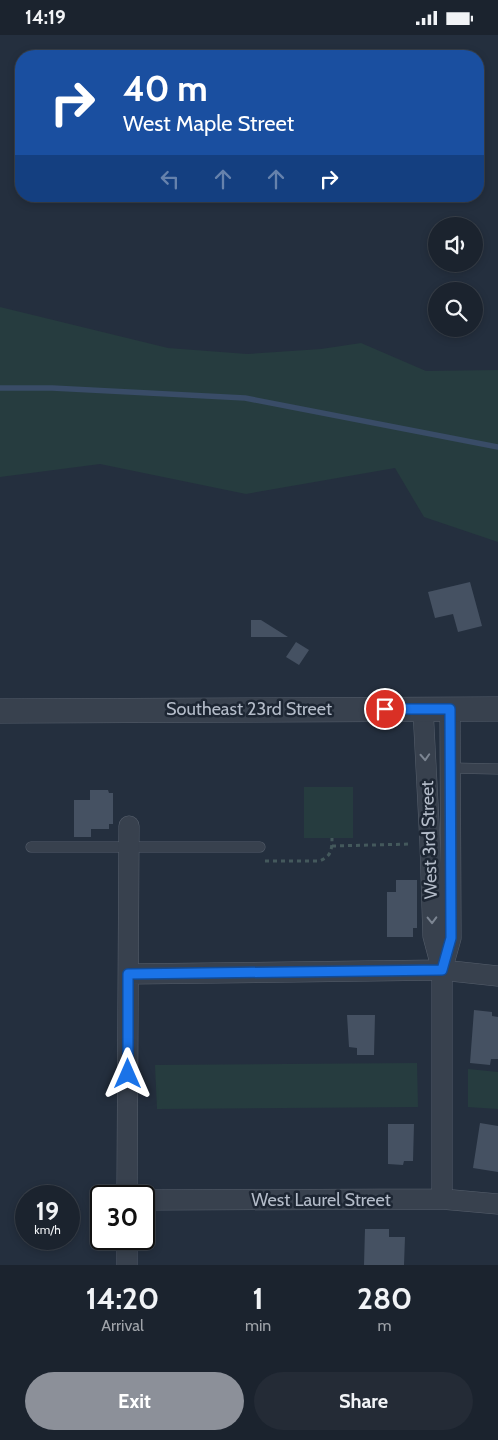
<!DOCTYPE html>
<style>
body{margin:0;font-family:Cabin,sans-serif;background:#242b36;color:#f1f3f6;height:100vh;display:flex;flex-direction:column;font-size:19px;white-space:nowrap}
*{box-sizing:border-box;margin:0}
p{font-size:16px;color:#a0a4aa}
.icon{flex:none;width:28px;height:28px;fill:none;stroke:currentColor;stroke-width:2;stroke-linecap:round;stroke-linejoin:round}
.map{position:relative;height:1230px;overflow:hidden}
.panel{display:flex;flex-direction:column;background:#1b232e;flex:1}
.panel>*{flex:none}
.guide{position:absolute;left:15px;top:15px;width:469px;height:152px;border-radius:20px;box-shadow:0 2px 8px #0003,0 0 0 1px #39404a;background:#1a4fa0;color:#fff;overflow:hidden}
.tools{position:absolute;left:428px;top:182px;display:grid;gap:10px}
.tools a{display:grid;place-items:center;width:55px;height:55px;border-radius:50%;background:#1b232e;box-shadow:0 2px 8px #0003,0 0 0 1px #39404a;font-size:25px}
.speed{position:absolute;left:15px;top:1150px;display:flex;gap:10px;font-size:25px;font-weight:700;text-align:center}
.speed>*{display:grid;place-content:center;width:65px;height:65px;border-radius:50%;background:#1b232e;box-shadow:0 2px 8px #0003,0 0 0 1px #39404a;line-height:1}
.speed small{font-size:12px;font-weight:400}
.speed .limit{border:2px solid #111;border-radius:8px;background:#fff;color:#111}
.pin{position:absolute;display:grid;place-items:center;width:42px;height:42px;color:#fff;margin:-21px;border:2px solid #fff;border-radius:50%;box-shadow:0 1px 5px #0007}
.me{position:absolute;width:55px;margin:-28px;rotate:0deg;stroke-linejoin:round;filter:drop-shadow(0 0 4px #0008)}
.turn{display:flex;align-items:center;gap:18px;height:105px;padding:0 25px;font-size:22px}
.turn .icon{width:65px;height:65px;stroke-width:2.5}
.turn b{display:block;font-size:35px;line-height:42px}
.lanes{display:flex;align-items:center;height:48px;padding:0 25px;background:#0003;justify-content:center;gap:25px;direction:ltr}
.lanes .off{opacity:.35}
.eta{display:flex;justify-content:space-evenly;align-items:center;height:85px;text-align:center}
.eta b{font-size:30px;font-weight:700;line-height:35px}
.action{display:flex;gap:10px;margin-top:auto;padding:10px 25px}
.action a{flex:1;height:58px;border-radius:30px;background:#8c9099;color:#fff;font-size:20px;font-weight:700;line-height:58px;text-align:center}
.action a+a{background:#242b36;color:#f1f3f6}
.status{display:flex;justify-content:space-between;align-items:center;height:35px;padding:0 25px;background:#1b232e;direction:ltr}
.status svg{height:14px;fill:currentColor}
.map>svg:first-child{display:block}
.green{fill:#263c3f}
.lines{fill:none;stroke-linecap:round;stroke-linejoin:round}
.stream{stroke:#394c67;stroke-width:5.5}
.building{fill:#455162}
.service-casing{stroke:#565f6c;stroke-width:11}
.minor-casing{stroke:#565f6c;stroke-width:21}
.tertiary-casing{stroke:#565f6c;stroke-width:25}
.path{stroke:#44595c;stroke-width:3;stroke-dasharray:4 4;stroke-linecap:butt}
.service{stroke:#38414e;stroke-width:10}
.minor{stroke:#38414e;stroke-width:20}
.tertiary{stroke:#38414e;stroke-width:24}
.oneway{stroke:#7c8592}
.route-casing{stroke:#114b97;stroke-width:12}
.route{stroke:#1a73e8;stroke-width:9}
.labels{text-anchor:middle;stroke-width:5;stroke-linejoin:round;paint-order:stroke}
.street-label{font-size:18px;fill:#b4bcc9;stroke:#1d2633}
</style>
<div class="status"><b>14:19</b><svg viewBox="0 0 49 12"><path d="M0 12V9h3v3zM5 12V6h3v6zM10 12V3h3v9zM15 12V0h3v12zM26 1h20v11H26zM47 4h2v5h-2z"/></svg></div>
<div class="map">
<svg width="498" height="1230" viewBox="0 0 498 1230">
<rect width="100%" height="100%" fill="#242f3e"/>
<path class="green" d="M 0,272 L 168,313 L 247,319 L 321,314 L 361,308 L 426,336 L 498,335 L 498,507 L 424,482 L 395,433 L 246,459 L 100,429 L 0,442 Z
M 304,752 L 353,752 L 353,803 L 304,803 Z
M 417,1028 L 418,1072 L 157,1074 L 155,1030 Z
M 468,1034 L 498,1037 L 498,1074 L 468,1072 Z"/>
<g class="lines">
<path class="stream" d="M 0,353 L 52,353 L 245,363 L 498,412"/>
</g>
<path class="building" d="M 470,547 L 482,591 L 458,597 L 453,579 L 435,583 L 428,557 Z
M 251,585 L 261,585 L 288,602 L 251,602 Z
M 296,607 L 309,615 L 299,630 L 286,622 Z
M 90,755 L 108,755 L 109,758 L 113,758 L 113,789 L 109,789 L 109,794 L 91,794 L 91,802 L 74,802 L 74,765 L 90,765 Z
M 396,845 L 417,845 L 417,893 L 413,893 L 413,902 L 387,902 L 387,857 L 396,857 Z
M 474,975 L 492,977 L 492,981 L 498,982 L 498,1024 L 491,1024 L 490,1030 L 470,1028 Z
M 347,980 L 375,980 L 374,1020 L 357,1020 L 357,1013 L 349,1012 Z
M 480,1088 L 498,1091 L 498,1137 L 473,1133 Z
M 388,1089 L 414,1089 L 413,1126 L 404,1126 L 403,1130 L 388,1129 Z
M 365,1194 L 389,1194 L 389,1202 L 405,1202 L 404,1230 L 364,1230 Z"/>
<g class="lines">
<defs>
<path id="service" d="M 450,733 L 498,734
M 31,812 L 260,812"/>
<path id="minor" d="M 423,674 L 430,808 L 433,901 L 442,935 L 451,903 L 450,674
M 442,935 L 442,1164
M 129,939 L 442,935 L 498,941
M 127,1161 L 129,791
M 144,1165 L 442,1164 L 498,1169
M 127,1230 L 127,1204"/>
<path id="tertiary" d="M 0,676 L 498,674"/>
</defs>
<use href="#service" class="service-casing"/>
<use href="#minor" class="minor-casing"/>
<use href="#tertiary" class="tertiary-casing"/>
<path class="path" d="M 332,811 L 411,809
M 265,826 L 319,826 C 331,822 332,815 332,803"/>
<use href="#service" class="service"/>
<use href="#minor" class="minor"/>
<use href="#tertiary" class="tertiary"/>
</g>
<defs><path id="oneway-chevron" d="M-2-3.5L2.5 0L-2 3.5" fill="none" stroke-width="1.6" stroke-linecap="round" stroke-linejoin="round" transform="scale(1.25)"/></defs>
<g class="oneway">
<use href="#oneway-chevron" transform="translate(425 722) rotate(87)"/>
<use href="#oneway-chevron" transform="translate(432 885) rotate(89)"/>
</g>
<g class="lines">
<defs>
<path id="route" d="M 128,1039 L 128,939 L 442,935 L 451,903 L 450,674 L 385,674"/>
</defs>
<use href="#route" class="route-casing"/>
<use href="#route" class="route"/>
</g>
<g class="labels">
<g class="street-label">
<text x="249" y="680">Southeast 23rd Street</text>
<text transform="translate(429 805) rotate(-92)" y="6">West 3rd Street</text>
<text x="321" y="1171">West Laurel Street</text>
</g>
</g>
</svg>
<div class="tools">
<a><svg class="icon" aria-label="sound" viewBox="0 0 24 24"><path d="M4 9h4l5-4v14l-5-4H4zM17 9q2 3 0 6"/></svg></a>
<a><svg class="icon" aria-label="search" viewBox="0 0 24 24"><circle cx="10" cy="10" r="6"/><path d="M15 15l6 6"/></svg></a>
</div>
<div class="speed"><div>19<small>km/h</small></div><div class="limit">30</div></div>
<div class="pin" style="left:385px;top:674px;background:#d93025"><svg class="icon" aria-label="arrive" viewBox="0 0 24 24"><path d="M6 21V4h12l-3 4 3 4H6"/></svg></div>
<svg class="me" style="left:128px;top:1039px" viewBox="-20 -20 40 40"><path d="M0-17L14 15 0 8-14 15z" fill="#1a73e8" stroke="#fff" stroke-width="4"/></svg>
<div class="guide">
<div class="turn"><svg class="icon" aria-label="right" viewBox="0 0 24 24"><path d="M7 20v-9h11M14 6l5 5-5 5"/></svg><div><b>40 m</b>West Maple Street</div></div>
<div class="lanes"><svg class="icon off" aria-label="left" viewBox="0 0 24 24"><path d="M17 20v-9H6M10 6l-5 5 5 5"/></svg><svg class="icon off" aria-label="ahead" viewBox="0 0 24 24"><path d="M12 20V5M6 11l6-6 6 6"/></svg><svg class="icon off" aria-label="ahead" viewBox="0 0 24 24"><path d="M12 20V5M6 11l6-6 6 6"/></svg><svg class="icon" aria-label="right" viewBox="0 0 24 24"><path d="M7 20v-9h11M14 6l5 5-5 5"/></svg></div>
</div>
</div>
<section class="panel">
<div class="eta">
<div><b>14:20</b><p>Arrival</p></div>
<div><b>1</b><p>min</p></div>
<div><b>280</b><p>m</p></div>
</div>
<div class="action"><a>Exit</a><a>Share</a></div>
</section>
